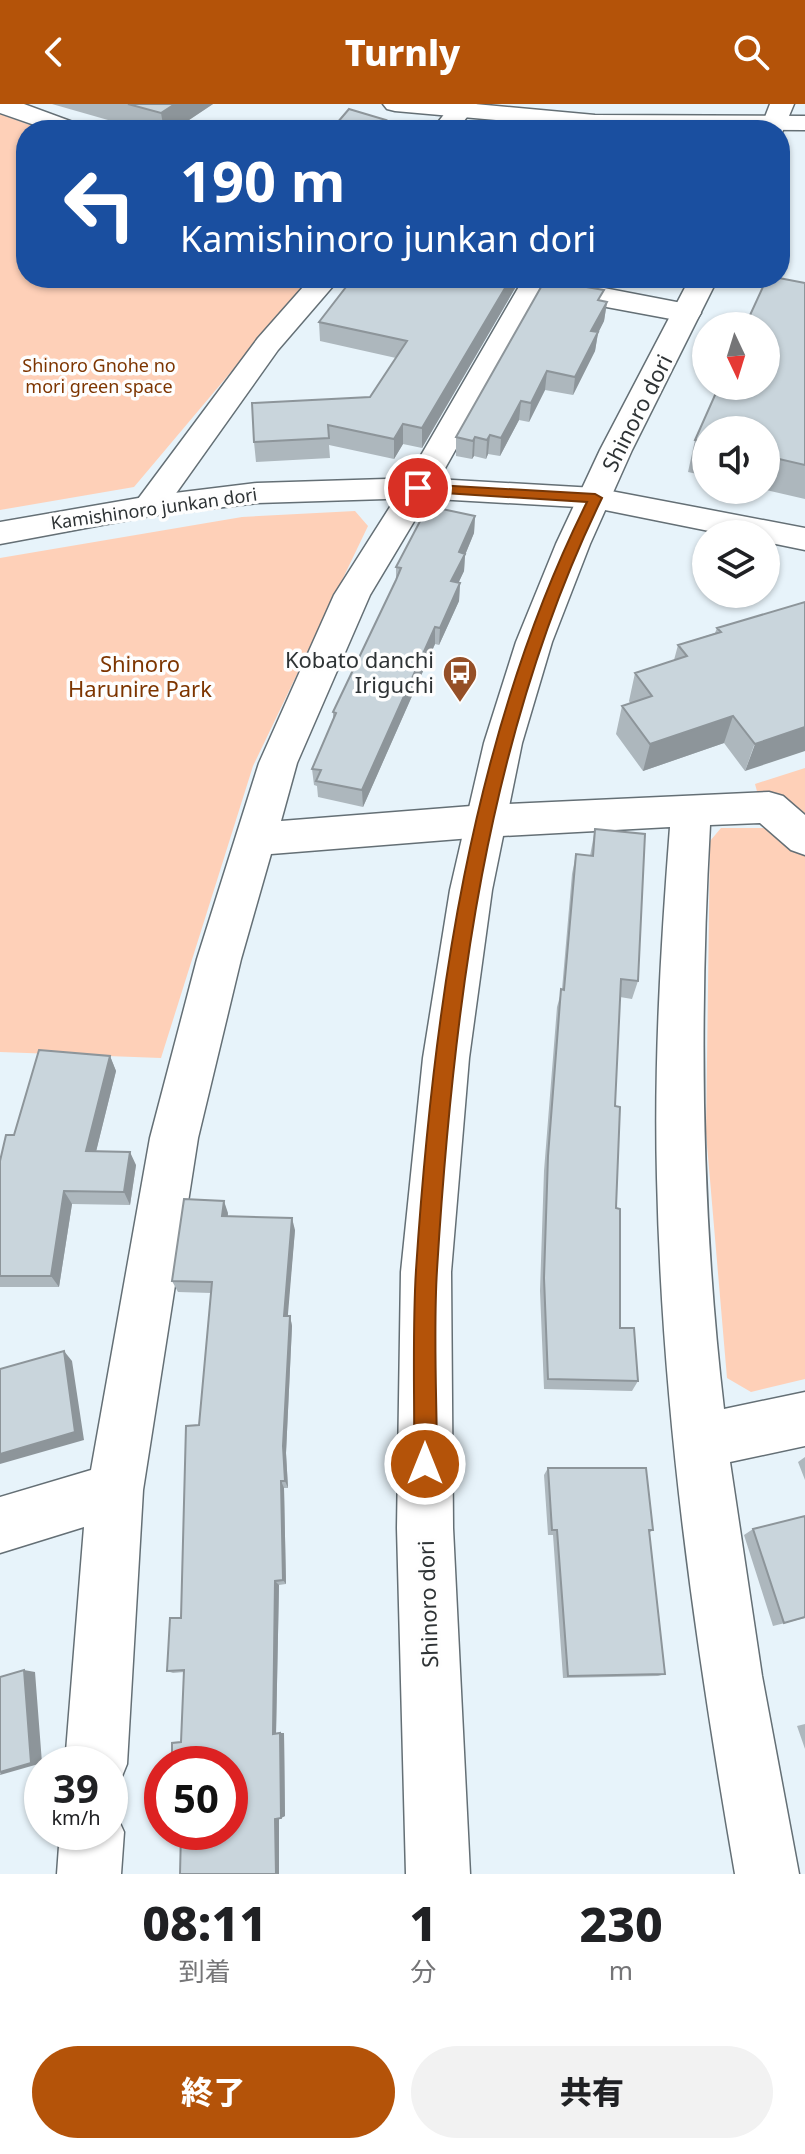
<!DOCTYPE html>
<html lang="ja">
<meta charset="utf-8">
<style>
body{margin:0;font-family:"Noto Sans","Noto Sans JP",sans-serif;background:#f2f2f2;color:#202124;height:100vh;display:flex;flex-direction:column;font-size:30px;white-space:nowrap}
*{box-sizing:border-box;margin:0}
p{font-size:26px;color:#757577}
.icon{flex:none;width:44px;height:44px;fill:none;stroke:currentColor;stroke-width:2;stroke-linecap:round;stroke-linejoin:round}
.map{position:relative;height:1770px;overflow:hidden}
.drawer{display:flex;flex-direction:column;background:#fff;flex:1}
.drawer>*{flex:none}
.hud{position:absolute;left:16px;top:16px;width:774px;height:168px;border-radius:32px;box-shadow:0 2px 6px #0004;background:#1a4fa0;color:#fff;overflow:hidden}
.needle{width:52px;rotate:176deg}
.buttons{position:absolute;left:692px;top:208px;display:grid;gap:16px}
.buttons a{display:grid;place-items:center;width:88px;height:88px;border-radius:50%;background:#fff;box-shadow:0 2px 6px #0004;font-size:40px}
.speed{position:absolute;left:24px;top:1642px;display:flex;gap:16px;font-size:40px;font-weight:700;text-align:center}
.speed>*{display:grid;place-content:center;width:104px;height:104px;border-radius:50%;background:#fff;box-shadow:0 2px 6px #0004;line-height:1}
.speed small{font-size:20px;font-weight:400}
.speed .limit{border:12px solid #d22;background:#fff;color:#111}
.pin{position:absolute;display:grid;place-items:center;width:68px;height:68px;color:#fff;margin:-34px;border:4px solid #fff;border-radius:50%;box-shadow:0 2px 8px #0007}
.me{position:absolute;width:88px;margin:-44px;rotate:0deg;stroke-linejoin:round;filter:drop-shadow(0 0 6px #0008)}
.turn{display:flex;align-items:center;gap:28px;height:168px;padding:0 32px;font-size:36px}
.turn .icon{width:104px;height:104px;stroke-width:2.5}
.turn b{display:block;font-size:56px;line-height:68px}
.eta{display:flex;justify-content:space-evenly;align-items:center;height:136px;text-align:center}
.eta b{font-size:48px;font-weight:800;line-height:56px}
.action{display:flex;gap:16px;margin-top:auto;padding:16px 32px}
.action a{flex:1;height:92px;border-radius:48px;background:#b45309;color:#fff;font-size:32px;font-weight:800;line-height:92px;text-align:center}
.action a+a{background:#f2f2f2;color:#202124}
header{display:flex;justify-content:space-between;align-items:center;height:104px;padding:0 32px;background:#b45309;color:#fff;font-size:36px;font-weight:800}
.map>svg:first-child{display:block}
.green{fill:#fed0b8}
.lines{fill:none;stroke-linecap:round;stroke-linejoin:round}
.minor-casing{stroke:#646f75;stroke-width:3}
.tertiary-casing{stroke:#646f75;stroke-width:3}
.secondary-casing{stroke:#646f75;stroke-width:3}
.minor{fill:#fff;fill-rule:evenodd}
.tertiary{fill:#fff;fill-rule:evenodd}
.secondary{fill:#fff;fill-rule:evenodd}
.wall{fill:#adb7bd}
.shaded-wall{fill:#8d959a}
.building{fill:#c9d5dc;stroke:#8d959a;stroke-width:2}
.route{fill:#b45309;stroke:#753606;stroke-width:2}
.labels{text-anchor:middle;stroke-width:7;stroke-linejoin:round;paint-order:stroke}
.far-park-label{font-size:18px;fill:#7d3500;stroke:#fefefe}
.far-street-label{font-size:18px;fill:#2e3335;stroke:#fefefe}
.street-label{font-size:22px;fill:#2e3335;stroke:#fefefe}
.poi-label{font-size:22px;fill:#2e3335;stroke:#fefefe;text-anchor:end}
.park-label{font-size:22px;fill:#7d3500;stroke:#fefefe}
</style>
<header><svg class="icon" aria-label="back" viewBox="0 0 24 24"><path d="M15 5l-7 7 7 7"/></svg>Turnly<svg class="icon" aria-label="search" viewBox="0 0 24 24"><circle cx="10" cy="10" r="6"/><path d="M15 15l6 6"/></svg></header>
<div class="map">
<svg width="805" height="1770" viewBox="0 0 805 1770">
<rect width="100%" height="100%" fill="#e7f3fa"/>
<path class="green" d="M 0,10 L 43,26 L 26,26 L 26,174 L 310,174 L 134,383 L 0,406 Z
M 355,407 L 368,422 L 253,662 L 161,954 L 0,948 L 0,454 L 242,413 Z
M 805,664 L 805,1275 L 751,1288 L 727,1274 L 706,1029 L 710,737 L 721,724 L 767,724 L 755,680 Z"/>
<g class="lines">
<defs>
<path id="minor" d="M 0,0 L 24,0 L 81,21 L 84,26 L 49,26 L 0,9 Z
M 452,0 L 477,0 L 457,26 L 432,26 Z
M 311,174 L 340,174 L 278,246 L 162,409 L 150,412 L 138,409 L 134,402 L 138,395 L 258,234 Z
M 524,174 L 552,174 L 687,200 L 697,203 L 701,209 L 697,215 L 687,218 L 542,191 L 434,384 L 370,491 L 297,659 L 281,717 L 484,701 L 769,688 L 783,692 L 805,711 L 805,751 L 791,746 L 760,719 L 710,721 C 699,917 701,1110 724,1305 L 805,1288 L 805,1342 L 730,1358 L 762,1572 L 799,1770 L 735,1770 C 695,1539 662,1308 657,1074 C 654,957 661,840 670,723 L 484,733 L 271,750 L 241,855 L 198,1034 L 143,1386 L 127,1660 L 118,1682 L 110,1685 L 110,1660 L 65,1660 L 84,1423 L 0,1449 L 0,1393 L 91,1366 L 150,1034 L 197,855 L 259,659 L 334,491 L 402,384 Z
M 110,1704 L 114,1706 L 124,1728 L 121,1770 L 57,1770 L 60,1728 L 110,1728 Z"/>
<path id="tertiary" d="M 383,0 L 475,0 L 595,11 L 805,12 L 805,26 L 595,25 L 395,7 L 387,5 Z
M 418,374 L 595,384 L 805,424 L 805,446 L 766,438 L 766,430 L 724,430 L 595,404 L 418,394 L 257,399 L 150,412 L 0,440 L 0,418 L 150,392 L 257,379 Z"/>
<path id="secondary" d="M 770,0 L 794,0 L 781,31 L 780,26 L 760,26 Z
M 690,174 L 718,174 L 632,346 L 590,440 L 552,538 L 522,639 L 492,786 L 469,954 L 451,1168 L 453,1424 L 470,1770 L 406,1770 L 397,1424 L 401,1168 L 423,954 L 450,786 L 484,639 L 516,538 L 556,440 L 600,346 Z"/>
</defs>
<use href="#minor" class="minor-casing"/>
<use href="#tertiary" class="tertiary-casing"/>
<use href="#secondary" class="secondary-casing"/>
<use href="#minor" class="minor"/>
<use href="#tertiary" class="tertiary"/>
<use href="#secondary" class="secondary"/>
</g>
<path class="wall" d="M 52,0 L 213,0 L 174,26 L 143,26 Z
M 521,174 L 422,344 L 403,340 L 394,355 L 329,341 L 330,354 L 256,358 L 254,338 L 370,293 L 396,254 L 320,237 L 319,218 Z
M 568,174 L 619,174 L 614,183 Z
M 805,179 L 805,395 L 766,386 L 766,326 L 706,326 L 706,372 L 688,368 L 695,336 Z
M 602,197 L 607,198 L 604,217 L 598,229 L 595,247 L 573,291 L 545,286 L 529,318 L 519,316 L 500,352 L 488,350 L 486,355 L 474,352 L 472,355 L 456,352 L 456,333 Z
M 475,412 L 474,429 L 465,451 L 464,467 L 458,479 L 460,479 L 459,497 L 439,541 L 435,540 L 363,703 L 318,693 L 317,682 L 314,681 L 312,665 L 333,615 L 333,608 L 396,477 L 396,463 Z
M 805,498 L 745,667 L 724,639 L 643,667 L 616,630 L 622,602 L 630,599 L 629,597 L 635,569 L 674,556 L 678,541 L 715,529 L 717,524 Z
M 595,725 L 638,877 L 632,895 L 620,893 L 615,1002 L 616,1104 L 620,1224 L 638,1277 L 632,1287 L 544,1285 L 540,1187 L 544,1067 L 557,903 L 562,885 L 572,770 L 576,750 L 590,752 Z
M 110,952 L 116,967 L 96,1047 L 136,1061 L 130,1101 L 72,1100 L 59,1183 L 0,1183 L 0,1057 L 14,1031 Z
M 228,1109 L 228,1112 L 295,1126 L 287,1212 L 290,1212 L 292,1222 L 286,1349 L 288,1384 L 284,1384 L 286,1480 L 279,1481 L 276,1629 L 284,1629 L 285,1712 L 279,1715 L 279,1770 L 180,1770 L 230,1728 L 181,1638 L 184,1568 L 173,1569 L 167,1567 L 181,1514 L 211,1189 L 178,1188 L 172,1177 Z
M 805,1353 L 805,1376 L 798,1358 Z
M 548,1364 L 653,1426 L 649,1429 L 665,1570 L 658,1572 L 563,1574 L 553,1431 L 548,1431 L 544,1371 Z
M 753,1425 L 805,1514 L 773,1522 L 744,1431 Z
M 805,1620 L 805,1645 L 797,1622 Z"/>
<path class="shaded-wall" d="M 175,0 L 213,0 L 174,26 L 164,26 L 161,9 Z
M 386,16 L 386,26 L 377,26 Z
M 511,174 L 521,174 L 422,344 L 422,324 Z
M 607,198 L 604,217 L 598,229 L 595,247 L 573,291 L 575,273 L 591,227 Z
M 547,267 L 545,286 L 529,318 L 531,299 Z
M 521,297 L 519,316 L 500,352 L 501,334 Z
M 403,320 L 403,340 L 394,355 L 394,335 Z
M 490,331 L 488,350 L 486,355 L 487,336 Z
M 475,333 L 474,352 L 472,355 L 473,337 Z
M 475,412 L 474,429 L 465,451 L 464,467 L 451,495 L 451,477 L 459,448 Z
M 460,479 L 459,497 L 439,541 L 440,524 Z
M 435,523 L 435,540 L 363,703 L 362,686 Z
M 733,612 L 724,639 L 643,667 L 650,640 Z
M 805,623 L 805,647 L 745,667 L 755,640 Z
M 110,952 L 116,967 L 93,1060 L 86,1047 Z
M 130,1048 L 136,1061 L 130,1101 L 124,1088 Z
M 64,1087 L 72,1100 L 59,1183 L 51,1172 Z
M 224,1097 L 228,1109 L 226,1124 L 222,1112 Z
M 292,1114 L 295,1126 L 287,1222 L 284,1212 Z
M 290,1212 L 292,1222 L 286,1349 L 288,1384 L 285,1377 L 283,1342 Z
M 64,1247 L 72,1257 L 84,1336 L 0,1360 L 0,1350 Z
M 281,1377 L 284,1384 L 286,1480 L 283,1476 Z
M 275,1477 L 279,1481 L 276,1630 L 273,1630 Z
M 24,1566 L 35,1568 L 42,1659 L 0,1671 Z
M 280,1629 L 284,1629 L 285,1712 L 281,1714 Z
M 279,1713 L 279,1770 L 276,1770 L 275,1715 Z"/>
<path class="building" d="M 128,0 L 175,0 L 161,9 Z
M 349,5 L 386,16 L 377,26 L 331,26 Z
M 353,174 L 511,174 L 422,324 L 403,320 L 394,335 L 328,321 L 329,334 L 254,338 L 252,299 L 370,293 L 407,237 L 319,218 Z
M 767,174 L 779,174 L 805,179 L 805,361 L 766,352 L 766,326 L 706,326 L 706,338 L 695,336 L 719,282 L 766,282 L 766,222 L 745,222 Z
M 545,176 L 604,186 L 598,196 L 607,198 L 591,227 L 598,228 L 575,273 L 547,267 L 531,299 L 521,297 L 501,334 L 490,331 L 487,336 L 475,333 L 473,337 L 456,333 Z
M 428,402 L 475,412 L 459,448 L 465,450 L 451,477 L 460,479 L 440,524 L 435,523 L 362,686 L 316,677 L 321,666 L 312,665 L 336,609 L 333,608 L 396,476 L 401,464 L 396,463 Z
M 805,498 L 805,623 L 755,640 L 733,612 L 650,640 L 622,602 L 652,592 L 635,569 L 687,552 L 678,541 L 721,528 L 717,524 Z
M 595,725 L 645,730 L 638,877 L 621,875 L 615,1002 L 620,1003 L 616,1104 L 620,1105 L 620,1224 L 634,1224 L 638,1277 L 548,1275 L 544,1174 L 548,1052 L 561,885 L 564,886 L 576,750 L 593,752 Z
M 39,946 L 110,952 L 86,1047 L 130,1048 L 124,1088 L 64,1087 L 51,1172 L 0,1172 L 0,1057 L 6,1031 L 14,1031 Z
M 184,1095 L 224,1097 L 222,1112 L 292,1114 L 284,1212 L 290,1212 L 283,1342 L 285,1377 L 281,1377 L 283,1476 L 275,1477 L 273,1630 L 280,1629 L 281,1714 L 275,1715 L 276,1770 L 180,1770 L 181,1728 L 230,1728 L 230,1660 L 172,1660 L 172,1639 L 181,1638 L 184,1566 L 167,1567 L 170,1514 L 181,1514 L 186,1322 L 199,1321 L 212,1178 L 172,1177 Z
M 64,1247 L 75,1328 L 0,1350 L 0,1265 Z
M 548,1364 L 646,1364 L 653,1426 L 649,1426 L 665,1570 L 568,1572 L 557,1426 L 552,1426 Z
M 805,1412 L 805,1513 L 784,1519 L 753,1425 Z
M 24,1566 L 31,1659 L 0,1668 L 0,1573 Z"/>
<path class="route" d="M 418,380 L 595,390 L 602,394 C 486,632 453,904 437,1166 C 433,1230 437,1296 437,1360 L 433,1368 L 425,1371 L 417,1368 L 414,1360 C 415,1296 412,1231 416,1166 C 433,908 470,632 587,398 L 413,387 L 411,384 Z"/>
<defs>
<symbol id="bus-pin" viewBox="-11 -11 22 30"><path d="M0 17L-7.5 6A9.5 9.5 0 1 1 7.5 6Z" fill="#954f27" stroke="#fefefe"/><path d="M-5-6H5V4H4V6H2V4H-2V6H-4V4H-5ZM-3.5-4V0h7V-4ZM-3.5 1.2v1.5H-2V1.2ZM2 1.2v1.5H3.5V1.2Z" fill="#fff"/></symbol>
</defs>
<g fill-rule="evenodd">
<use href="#bus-pin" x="440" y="549" width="40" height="54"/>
</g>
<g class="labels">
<g class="far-park-label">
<text x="99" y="268">Shinoro Gnohe no<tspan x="99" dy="21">mori green space</tspan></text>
</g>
<g class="far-street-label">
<text transform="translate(154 405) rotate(-8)" y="6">Kamishinoro junkan dori</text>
</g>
<g class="street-label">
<text transform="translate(637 309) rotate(-63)" y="8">Shinoro dori</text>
<text transform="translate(428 1500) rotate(-92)" y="8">Shinoro dori</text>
</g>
<g class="poi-label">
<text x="434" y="564">Kobato danchi<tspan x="434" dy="25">Iriguchi</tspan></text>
</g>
<g class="park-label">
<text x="140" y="568">Shinoro<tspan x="140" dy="25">Harunire Park</tspan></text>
</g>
</g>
</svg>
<div class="buttons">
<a><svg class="needle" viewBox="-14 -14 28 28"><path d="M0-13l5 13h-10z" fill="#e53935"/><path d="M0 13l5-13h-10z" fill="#757577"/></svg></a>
<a><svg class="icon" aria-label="sound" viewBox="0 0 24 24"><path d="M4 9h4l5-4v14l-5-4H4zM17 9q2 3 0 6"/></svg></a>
<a><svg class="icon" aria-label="layers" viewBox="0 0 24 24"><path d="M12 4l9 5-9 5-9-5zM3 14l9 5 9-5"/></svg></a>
</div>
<div class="speed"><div>39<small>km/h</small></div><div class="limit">50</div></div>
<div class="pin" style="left:418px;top:384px;background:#d93025"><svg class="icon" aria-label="arrive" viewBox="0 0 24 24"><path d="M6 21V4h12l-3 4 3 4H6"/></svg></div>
<svg class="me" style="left:425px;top:1360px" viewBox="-20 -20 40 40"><circle r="17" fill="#b45309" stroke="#fff" stroke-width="3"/><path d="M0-11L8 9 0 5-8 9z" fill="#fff"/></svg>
<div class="hud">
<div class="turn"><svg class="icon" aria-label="left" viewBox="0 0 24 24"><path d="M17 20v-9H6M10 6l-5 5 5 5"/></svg><div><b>190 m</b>Kamishinoro junkan dori</div></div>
</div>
</div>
<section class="drawer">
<div class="eta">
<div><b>08:11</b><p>到着</p></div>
<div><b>1</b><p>分</p></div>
<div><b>230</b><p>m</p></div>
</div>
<div class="action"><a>終了</a><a>共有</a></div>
</section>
